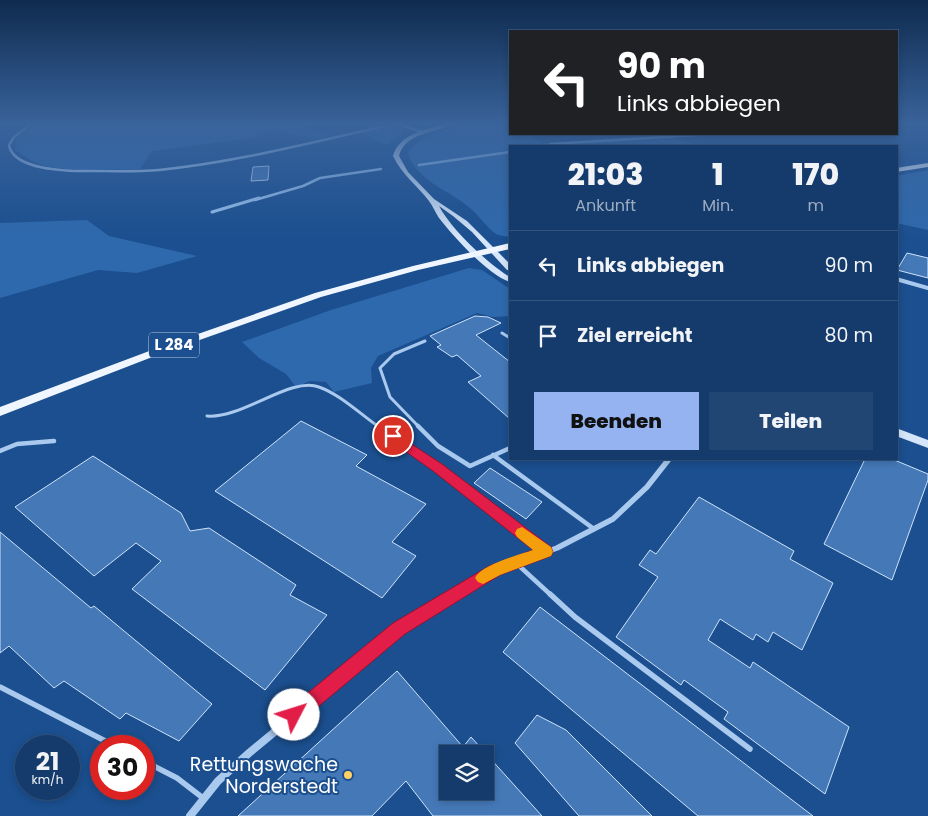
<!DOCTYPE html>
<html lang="de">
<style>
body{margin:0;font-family:Poppins,sans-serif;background:#214673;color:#f1f3f6;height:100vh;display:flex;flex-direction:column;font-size:19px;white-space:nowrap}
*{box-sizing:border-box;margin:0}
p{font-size:16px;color:#9dadc1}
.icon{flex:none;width:28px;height:28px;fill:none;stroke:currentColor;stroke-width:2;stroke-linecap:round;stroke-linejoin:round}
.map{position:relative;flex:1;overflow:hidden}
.drawer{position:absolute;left:509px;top:145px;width:389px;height:315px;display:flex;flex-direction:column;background:#143b6b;border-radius:0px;box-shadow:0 2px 8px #0003,0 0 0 1px #33557e}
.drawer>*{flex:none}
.guide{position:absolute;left:509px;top:30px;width:389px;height:105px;border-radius:0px;box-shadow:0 2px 8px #0003,0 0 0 1px #33557e;background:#202124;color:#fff;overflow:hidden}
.controls{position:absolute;left:439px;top:745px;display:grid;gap:10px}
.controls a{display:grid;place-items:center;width:55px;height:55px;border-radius:0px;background:#143b6b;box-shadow:0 2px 8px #0003,0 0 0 1px #33557e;font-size:25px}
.speed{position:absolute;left:15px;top:735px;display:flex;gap:10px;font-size:25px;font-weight:700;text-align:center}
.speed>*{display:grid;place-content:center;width:65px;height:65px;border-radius:50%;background:#143b6b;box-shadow:0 2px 8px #0003,0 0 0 1px #33557e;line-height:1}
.speed small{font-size:12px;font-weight:400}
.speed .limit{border:8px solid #d22;background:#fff;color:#111}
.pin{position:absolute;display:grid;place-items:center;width:42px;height:42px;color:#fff;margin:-21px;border:2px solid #fff;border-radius:50%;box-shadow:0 1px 5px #0007}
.me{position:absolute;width:55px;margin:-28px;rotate:50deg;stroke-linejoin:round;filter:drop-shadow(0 0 4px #0008)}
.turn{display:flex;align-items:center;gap:18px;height:105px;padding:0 25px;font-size:22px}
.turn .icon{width:65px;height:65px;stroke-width:2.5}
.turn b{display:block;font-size:35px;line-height:42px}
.eta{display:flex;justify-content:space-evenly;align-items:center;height:85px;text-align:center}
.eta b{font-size:30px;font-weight:800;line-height:35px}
.button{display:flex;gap:10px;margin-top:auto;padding:10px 25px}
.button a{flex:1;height:58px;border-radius:0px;background:#95b2f1;color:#111;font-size:20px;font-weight:800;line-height:58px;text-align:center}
.button a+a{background:#214673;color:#f1f3f6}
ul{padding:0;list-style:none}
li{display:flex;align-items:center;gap:15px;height:70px;padding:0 25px;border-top:1px solid #33557e}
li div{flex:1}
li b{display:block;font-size:19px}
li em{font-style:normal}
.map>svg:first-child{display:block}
.green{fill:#2e69ad}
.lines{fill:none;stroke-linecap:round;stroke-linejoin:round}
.stream-far1{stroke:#9cc4f0;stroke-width:2.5}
.stream{stroke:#9cc4f0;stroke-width:3}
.building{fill:#4478b7;stroke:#cfe3fa;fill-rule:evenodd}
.service-far2{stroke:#a9c9ee;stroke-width:3}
.service-far1{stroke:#a9c9ee;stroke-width:4.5}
.service{stroke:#a9c9ee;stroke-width:5.5}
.minor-far3{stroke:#a9c9ee;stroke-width:2.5}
.minor-far2{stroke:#a9c9ee;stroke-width:4}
.minor-far1{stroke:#a9c9ee;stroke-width:5.5}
.minor{stroke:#a9c9ee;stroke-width:8}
.secondary{fill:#d6e6fa;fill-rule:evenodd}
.primary{fill:#f0f6ff;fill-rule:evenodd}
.route{fill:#e11d48;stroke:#92132f}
.slow{fill:#f59e0b}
.poi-dot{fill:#ffd166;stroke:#1b4f8f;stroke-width:2}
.labels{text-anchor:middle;stroke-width:4;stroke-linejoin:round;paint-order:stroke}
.shield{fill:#1b4f8f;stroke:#bbcadd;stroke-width:1}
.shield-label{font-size:15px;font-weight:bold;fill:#fff}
.near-poi-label{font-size:19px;fill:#fff;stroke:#1b4f8f;text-anchor:end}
</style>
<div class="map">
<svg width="928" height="816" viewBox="0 0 928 816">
<rect width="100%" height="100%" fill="#1b4f8f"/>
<path class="green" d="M 36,124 L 291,124 L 332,135 L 316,139 L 272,130 L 255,138 L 152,151 L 140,169 C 111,169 57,174 32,161 C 26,158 21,153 15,150 L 16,139 Z
M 472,124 L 510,124 L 510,134 L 528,134 L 542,143 L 664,136 L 705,146 L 510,146 L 510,237 C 507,236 501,236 498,235 C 488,230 479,215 470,208 C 451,191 414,180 408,152 C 424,132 448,130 472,124 Z
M 395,125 L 402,128 L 403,132 L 387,145 L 360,132 Z
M 928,170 L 928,230 L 896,223 L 896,176 Z
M 87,220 L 109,236 L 197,256 L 137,273 L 98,270 L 0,298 L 0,223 Z
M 469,268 L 482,270 L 510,289 L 510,316 L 493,317 L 477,313 L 378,356 L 371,368 L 372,383 L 334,392 L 326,382 L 310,381 L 296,387 L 286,374 L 259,358 L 242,342 L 331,310 Z"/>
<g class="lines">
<path class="stream-far1" d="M 550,144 L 714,134
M 419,165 L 510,152
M 255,200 L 303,186 L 320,178 L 381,169"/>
<path class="stream" d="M 212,212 L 259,198"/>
</g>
<path class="building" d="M 269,166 L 268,180 L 251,181 L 253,167 Z
M 907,253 L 928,258 L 928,278 L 897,270 Z
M 475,316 L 488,317 L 501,323 L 476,335 L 510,362 L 510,419 L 468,382 L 481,376 L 457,355 L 452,357 L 437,347 L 441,345 L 430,336 Z
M 301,421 L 367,455 L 356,466 L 426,504 L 392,542 L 416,556 L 382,598 L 215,491 Z
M 93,456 L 181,513 L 190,531 L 209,528 L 296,585 L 290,595 L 327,615 L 265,690 L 132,589 L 161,561 L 136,543 L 94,576 L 15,507 Z
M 865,459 L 892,459 L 928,474 L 928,480 L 892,580 L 824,544 Z
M 490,468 L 542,502 L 526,519 L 474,483 Z
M 699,497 L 794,551 L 790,559 L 833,583 L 802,650 L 773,632 L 768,642 L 756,634 L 753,640 L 720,619 L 708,640 L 750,668 L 753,662 L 849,727 L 825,794 L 724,719 L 728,712 L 684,680 L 681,685 L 616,637 L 658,577 L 639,565 L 650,550 L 656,554 Z
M 0,532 L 91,608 L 94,606 L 212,704 L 179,741 L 126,713 L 120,719 L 64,681 L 54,688 L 9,646 L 0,653 Z
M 540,607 L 570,630 L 813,816 L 698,816 L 503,652 Z
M 397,671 L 463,747 L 471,737 L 542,816 L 433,816 L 406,781 L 372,816 L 238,816 ZM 448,754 L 485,754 L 485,791 L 448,791 Z
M 537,715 L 566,730 L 652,816 L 579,816 L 515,743 Z"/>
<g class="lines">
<path class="service-far2" d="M 502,333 L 510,338
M 207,416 C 242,419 291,376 319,387 C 341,395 360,414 379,427
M 419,427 L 390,397 L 380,368 L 394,354 L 425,341"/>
<path class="service-far1" d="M 377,426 L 437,468 L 546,552
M 418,426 L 438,446 L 470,466 L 510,448
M 0,451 L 17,444 L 54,441
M 493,455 L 594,529
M 516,563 L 552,596"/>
<path class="service" d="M 550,594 L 575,617 L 750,749
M 0,687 L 115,746
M 144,761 L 177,778 L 203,798"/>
<path class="minor-far3" d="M 31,124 L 14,137 L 9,145 C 13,170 68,171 87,171 C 111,171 135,172 159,170 C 239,162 316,141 394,124
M 398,124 L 422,132"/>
<path class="minor-far2" d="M 896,279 L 928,288"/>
<path class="minor-far1" d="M 454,596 L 494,571 L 557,548 L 613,519 L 647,487 L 669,459"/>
<path class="minor" d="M 190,816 L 218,781 L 249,753 L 399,629 L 456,594"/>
<path class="secondary" d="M 446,124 L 454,124 C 436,133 405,132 399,156 L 408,172 L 434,199 L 467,221 L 510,264 L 510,270 L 507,270 L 472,232 L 453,216 L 439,206 C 451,229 488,264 510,277 L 510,282 C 488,275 453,236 439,218 C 435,212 433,206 429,201 C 417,185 402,175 393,156 C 399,134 427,129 446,124 Z
M 896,428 L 928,440 L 928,448 L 896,436 Z"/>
<path class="primary" d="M 928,163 L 928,167 L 896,172 L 896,168 Z
M 510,243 L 510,249 L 418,270 L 321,297 L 160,354 L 0,416 L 0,407 L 152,350 L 315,293 L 413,266 Z"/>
</g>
<linearGradient id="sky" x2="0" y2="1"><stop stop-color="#0f2b4f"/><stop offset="0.52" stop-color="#39639b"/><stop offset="1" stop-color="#39639b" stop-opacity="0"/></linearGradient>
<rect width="928" height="238" fill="url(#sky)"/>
<path class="route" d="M 393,432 L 442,464 L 551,547 L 553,552 L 551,556 L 500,575 L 405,634 L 300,722 L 294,724 L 288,722 L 285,715 L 288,709 L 393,623 L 489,566 L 533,550 L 433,471 L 388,439 L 387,436 L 388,433 Z"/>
<path class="slow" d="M 522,527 L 551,547 L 553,552 L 551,556 L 500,575 L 483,584 L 478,582 L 475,578 C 482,564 519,555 533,550 L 517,537 L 515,533 L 517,529 Z"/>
<circle class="poi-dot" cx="348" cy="775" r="5"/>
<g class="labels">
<rect class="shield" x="149" y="332.5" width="50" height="25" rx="4"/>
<g class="shield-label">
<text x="174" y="350">L 284</text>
</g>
<g class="near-poi-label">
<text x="338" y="771">Rettungswache<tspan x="338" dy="22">Norderstedt</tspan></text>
</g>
</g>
</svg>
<div class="controls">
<a><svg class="icon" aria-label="layers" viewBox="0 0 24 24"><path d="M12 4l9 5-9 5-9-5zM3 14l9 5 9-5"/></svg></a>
</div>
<div class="speed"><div>21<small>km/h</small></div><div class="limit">30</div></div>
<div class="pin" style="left:393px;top:436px;background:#d93025"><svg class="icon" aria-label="arrive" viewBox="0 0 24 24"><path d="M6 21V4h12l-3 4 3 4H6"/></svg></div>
<svg class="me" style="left:294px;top:715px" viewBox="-20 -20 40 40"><circle r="19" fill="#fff"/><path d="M0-13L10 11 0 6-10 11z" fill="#e11d48"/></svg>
<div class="guide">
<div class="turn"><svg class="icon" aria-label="left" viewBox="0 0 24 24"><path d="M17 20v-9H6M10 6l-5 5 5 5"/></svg><div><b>90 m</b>Links abbiegen</div></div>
</div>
<section class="drawer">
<div class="eta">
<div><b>21:03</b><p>Ankunft</p></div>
<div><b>1</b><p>Min.</p></div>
<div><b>170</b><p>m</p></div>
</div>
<ul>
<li><svg class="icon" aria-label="left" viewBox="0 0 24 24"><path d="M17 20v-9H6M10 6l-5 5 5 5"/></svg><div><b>Links abbiegen</b></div><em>90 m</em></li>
<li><svg class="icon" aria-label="arrive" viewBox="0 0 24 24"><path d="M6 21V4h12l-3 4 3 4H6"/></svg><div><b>Ziel erreicht</b></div><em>80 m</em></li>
</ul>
<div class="button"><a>Beenden</a><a>Teilen</a></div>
</section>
</div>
